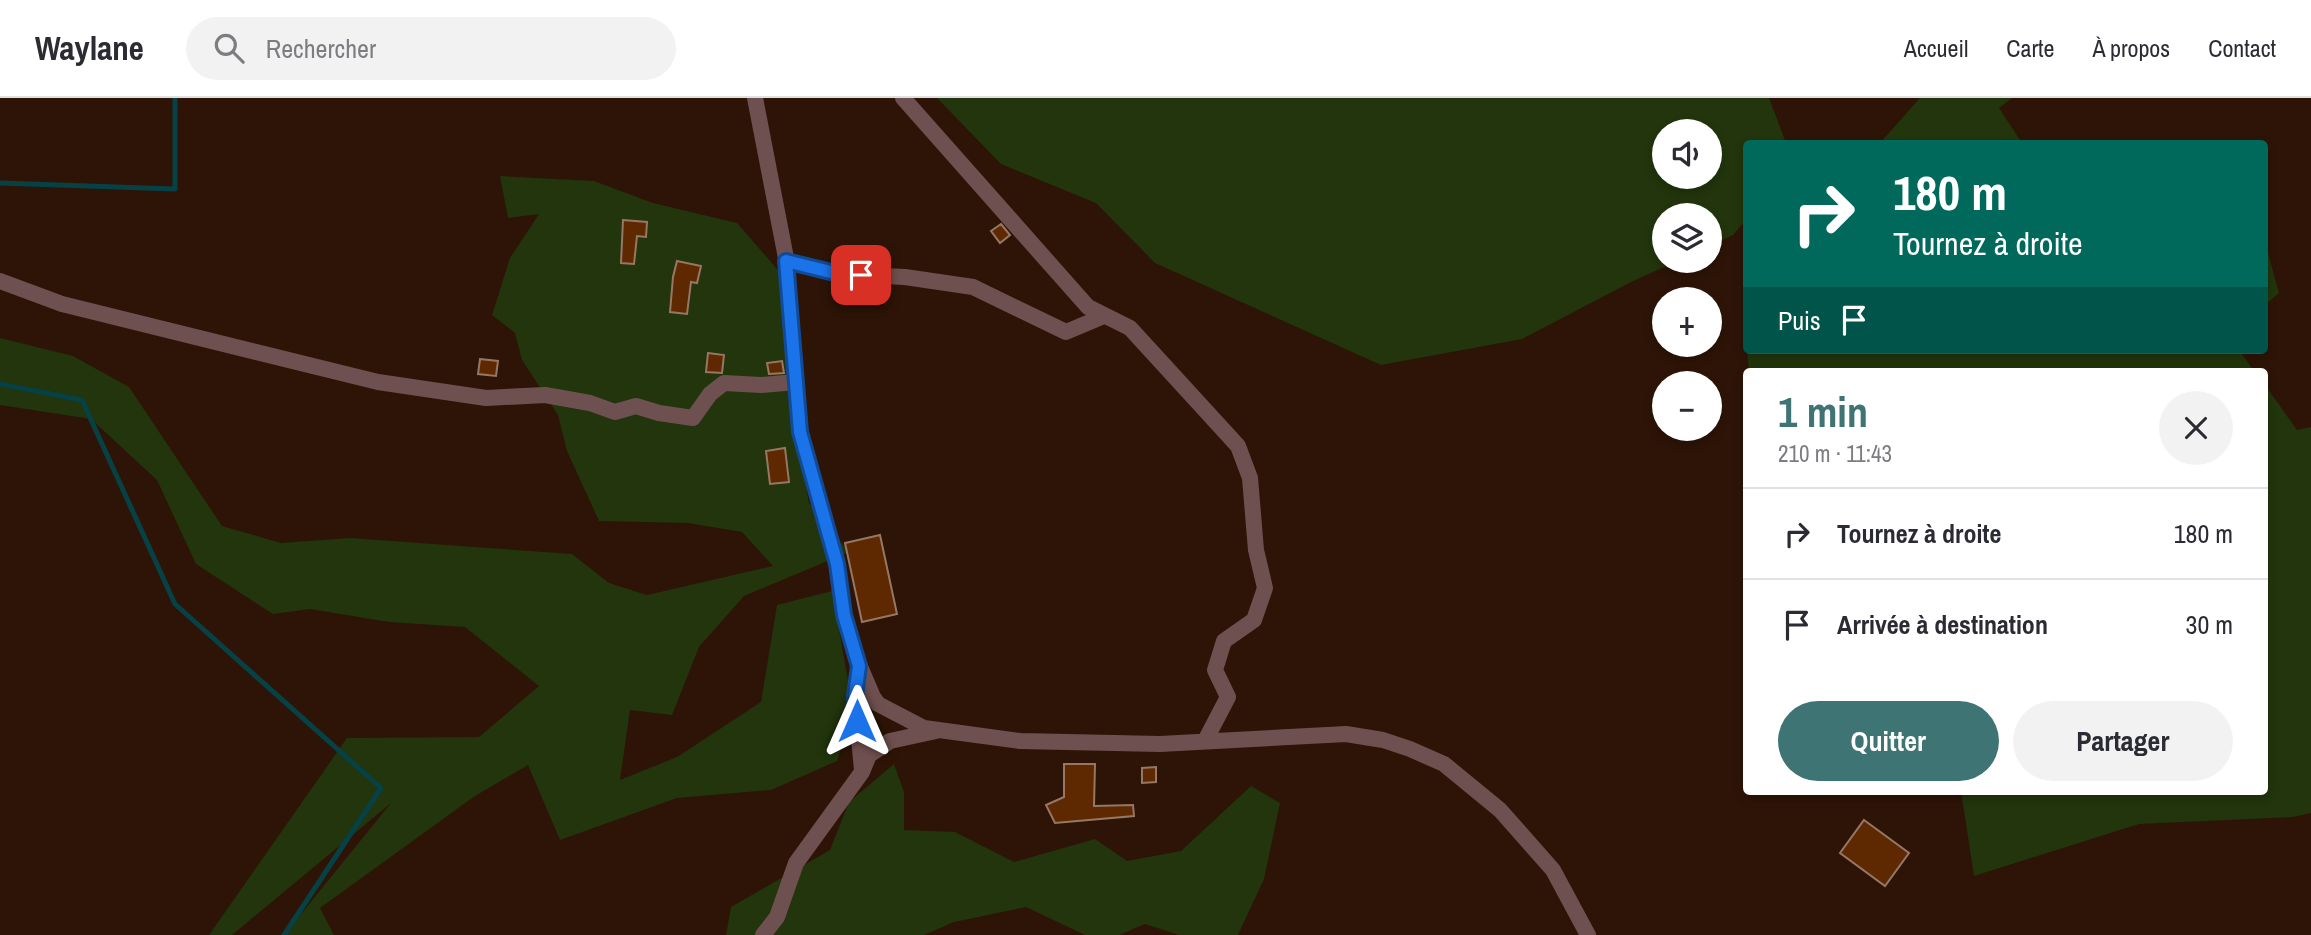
<!DOCTYPE html>
<html lang="fr">
<meta charset="utf-8">
<style>
body{margin:0;font-family:"Archivo Narrow",sans-serif;background:#f2f2f3;color:#2b2b33;height:100vh;display:flex;flex-direction:column;font-size:26px;white-space:nowrap}
*{box-sizing:border-box;margin:0}
p{font-size:23px;color:#7c7c81}
.icon{flex:none;width:38px;height:38px;fill:none;stroke:currentColor;stroke-width:2;stroke-linecap:round;stroke-linejoin:round}
.map{position:relative;flex:1;overflow:hidden}
.panel{position:absolute;left:1743px;top:270px;width:525px;height:427px;display:flex;flex-direction:column;background:#fff;border-radius:7px;box-shadow:0 4px 10px #0003}
.panel>*{flex:none}
.banner{position:absolute;left:1743px;top:42px;width:525px;height:214px;border-radius:7px;box-shadow:0 4px 10px #0003;background:#00695c;color:#fff;overflow:hidden}
.buttons{position:absolute;left:1652px;top:21px;display:grid;gap:14px}
.buttons a{display:grid;place-items:center;width:70px;height:70px;border-radius:50%;background:#fff;box-shadow:0 4px 10px #0003;font-size:35px}
.pin{position:absolute;display:grid;place-items:center;width:60px;height:60px;color:#fff;margin:-30px;border-radius:14px;box-shadow:0 4px 10px #0006}
.me{position:absolute;width:77px;margin:-38px;rotate:0deg;stroke-linejoin:round;filter:drop-shadow(0 0 5px #0008)}
.turn{display:flex;align-items:center;gap:24px;height:147px;padding:0 35px;font-size:32px}
.turn .icon{width:91px;height:91px;stroke-width:2.5}
.turn b{display:block;font-size:49px;line-height:60px}
.then{display:flex;align-items:center;height:66px;padding:0 35px;background:#0003;gap:14px;font-size:26px}
.round{display:grid;place-items:center;flex:none;width:74px;height:74px;border-radius:37px;background:#f2f2f3}
.summary{display:flex;align-items:center;justify-content:space-between;height:119px;padding:0 35px}
h1{font-size:42px;font-weight:700;line-height:52px;color:#3e7474}
.button{display:flex;gap:14px;margin-top:auto;padding:14px 35px}
.button a{flex:1;height:80px;border-radius:42px;background:#3e7474;color:#fff;font-size:28px;font-weight:700;line-height:80px;text-align:center}
.button a+a{background:#f2f2f3;color:#2b2b33}
ul{padding:0;list-style:none}
li{display:flex;align-items:center;gap:21px;height:91px;padding:0 35px;border-top:2px solid #e1e1e2}
li div{flex:1}
li b{display:block;font-size:26px}
li em{font-style:normal}
header{display:flex;align-items:center;gap:42px;box-sizing:border-box;height:98px;padding:0 35px;background:#fff;border-bottom:2px solid #e1e1e2}
header strong{font-size:33px}
nav{display:flex;gap:38px;margin-inline-start:auto;font-size:24px}
.search{width:490px;height:63px;background:#f2f2f3;display:flex;align-items:center;gap:18px;box-sizing:border-box;padding:0 24px;border-radius:38px;color:#7c7c81;font-size:26px}
.map>svg:first-child{display:block}
.green{fill:#22350c;fill-rule:evenodd}
.lines{fill:none;stroke-linecap:round;stroke-linejoin:round}
.stream{stroke:#064145;stroke-width:5}
.building{fill:#5e2900;stroke:#967765;stroke-width:2}
.minor{stroke:#6f5050;stroke-width:16}
.route-casing{stroke:#114b97;stroke-width:18}
.route{stroke:#1a73e8;stroke-width:12}
</style>
<header>
<strong>Waylane</strong>
<div class="search"><svg class="icon" aria-label="search" viewBox="0 0 24 24"><circle cx="10" cy="10" r="6"/><path d="M15 15l6 6"/></svg>Rechercher</div>
<nav><a>Accueil</a><a>Carte</a><a>À propos</a><a>Contact</a></nav>
</header>
<div class="map">
<svg width="2311" height="837" viewBox="0 0 2311 837">
<rect width="100%" height="100%" fill="#2d1406"/>
<path class="green" d="M 937,0 L 1769,0 L 1786,45 L 1746,46 L 1746,122 L 1733,137 L 1710,148 L 1710,117 L 1664,117 L 1664,163 L 1678,163 L 1633,183 L 1522,241 L 1381,267 L 1155,165 L 1096,105 L 1001,66 ZM 1710,33 L 1710,79 L 1664,79 L 1664,33 Z
M 1920,0 L 2012,0 L 1999,10 L 2022,45 L 1880,45 Z
M 500,78 L 594,83 L 653,105 L 737,125 L 778,172 L 795,328 L 809,405 L 849,454 L 744,498 L 699,549 L 672,617 L 630,612 L 620,682 L 677,659 L 761,604 L 777,507 L 832,493 L 853,610 L 837,663 L 771,692 L 677,700 L 560,742 L 528,667 L 475,698 L 320,810 L 334,837 L 281,837 L 288,832 L 391,705 L 232,837 L 209,837 L 347,640 L 479,639 L 539,588 L 465,529 L 389,524 L 310,511 L 273,516 L 196,466 L 157,382 L 91,321 L 0,307 L 0,240 L 73,258 L 129,289 L 222,428 L 281,445 L 350,440 L 572,456 L 609,485 L 647,497 L 773,468 L 742,434 L 688,425 L 599,423 L 567,353 L 558,317 L 522,262 L 515,235 L 492,217 L 510,160 L 539,116 L 508,120 Z
M 2265,154 L 2268,155 L 2279,195 L 2265,207 Z
M 1747,252 L 2239,252 L 2254,273 L 1749,273 Z
M 2265,287 L 2297,332 L 2311,329 L 2311,715 L 2293,719 L 2139,726 L 1974,778 L 1961,693 L 2264,693 Z
M 894,666 L 904,694 L 904,732 L 955,734 L 1014,764 L 1095,741 L 1127,763 L 1181,753 L 1251,688 L 1280,705 L 1264,781 L 1238,837 L 1179,837 L 1145,826 L 1119,837 L 1085,837 L 1026,809 L 954,824 L 924,837 L 726,837 L 731,809 L 830,752 L 849,704 Z"/>
<g class="lines">
<path class="stream" d="M 0,85 L 175,91 L 175,0
M 0,286 L 82,302 L 175,506 L 381,690 L 284,837"/>
</g>
<path class="building" d="M 623,122 L 647,124 L 646,139 L 637,138 L 634,166 L 621,165 Z
M 1001,126 L 1010,137 L 1000,145 L 991,133 Z
M 677,163 L 701,168 L 697,185 L 691,184 L 687,216 L 670,214 L 673,179 Z
M 708,255 L 724,257 L 722,275 L 706,274 Z
M 480,261 L 498,263 L 496,278 L 478,276 Z
M 782,263 L 784,275 L 769,276 L 767,265 Z
M 785,350 L 789,384 L 770,386 L 766,353 Z
M 880,437 L 897,516 L 862,524 L 845,445 Z
M 1064,666 L 1095,666 L 1094,708 L 1133,707 L 1134,718 L 1055,725 L 1046,707 L 1064,699 Z
M 1156,669 L 1156,684 L 1142,685 L 1142,670 Z
M 1864,722 L 1909,755 L 1885,788 L 1840,755 Z"/>
<g class="lines">
<path class="minor" d="M 755,0 L 786,160 L 800,334 L 837,466 L 844,517 L 858,564 L 873,599 L 878,606 L 924,630 L 1020,643 L 1160,646 L 1346,636 L 1383,642 L 1410,651 L 1444,666 L 1500,712 L 1553,772 L 1588,837
M 903,0 L 1088,209 L 1130,230 L 1238,348 L 1250,380 L 1256,452 L 1265,490 L 1254,522 L 1224,543 L 1215,572 L 1228,599 L 1205,643
M 786,163 L 839,176 L 905,179 L 973,189 L 1066,234 L 1104,218
M 0,183 L 62,206 L 378,284 L 486,300 L 545,297 L 590,305 L 615,314 L 636,308 L 659,315 L 693,320 L 710,296 L 724,285 L 761,287 L 796,284
M 859,569 L 855,598 L 862,672
M 763,837 L 777,819 L 796,765 L 862,674 L 869,657 L 890,643 L 936,633"/>
</g>
<g class="lines">
<defs>
<path id="route" d="M 857,623 L 855,598 L 859,568 L 844,517 L 837,466 L 800,334 L 786,163 L 839,176 L 861,177"/>
</defs>
<use href="#route" class="route-casing"/>
<use href="#route" class="route"/>
</g>
</svg>
<div class="buttons">
<a><svg class="icon" aria-label="sound" viewBox="0 0 24 24"><path d="M4 9h4l5-4v14l-5-4H4zM17 9q2 3 0 6"/></svg></a>
<a><svg class="icon" aria-label="layers" viewBox="0 0 24 24"><path d="M12 4l9 5-9 5-9-5zM3 14l9 5 9-5"/></svg></a>
<a>+</a>
<a>−</a>
</div>
<div class="pin" style="left:861px;top:177px;background:#d93025"><svg class="icon" aria-label="arrive" viewBox="0 0 24 24"><path d="M6 21V4h12l-3 4 3 4H6"/></svg></div>
<svg class="me" style="left:857px;top:623px" viewBox="-20 -20 40 40"><path d="M0-17L14 15 0 8-14 15z" fill="#1a73e8" stroke="#fff" stroke-width="4"/></svg>
<div class="banner">
<div class="turn"><svg class="icon" aria-label="right" viewBox="0 0 24 24"><path d="M7 20v-9h11M14 6l5 5-5 5"/></svg><div><b>180 m</b>Tournez à droite</div></div>
<div class="then">Puis<svg class="icon" aria-label="arrive" viewBox="0 0 24 24"><path d="M6 21V4h12l-3 4 3 4H6"/></svg></div>
</div>
<section class="panel">
<div class="summary"><div><h1>1 min</h1><p>210 m · 11:43</p></div><a class="round"><svg class="icon" aria-label="close" viewBox="0 0 24 24"><path d="M6 6l12 12M18 6L6 18"/></svg></a></div>
<ul>
<li><svg class="icon" aria-label="right" viewBox="0 0 24 24"><path d="M7 20v-9h11M14 6l5 5-5 5"/></svg><div><b>Tournez à droite</b></div><em>180 m</em></li>
<li><svg class="icon" aria-label="arrive" viewBox="0 0 24 24"><path d="M6 21V4h12l-3 4 3 4H6"/></svg><div><b>Arrivée à destination</b></div><em>30 m</em></li>
</ul>
<div class="button"><a>Quitter</a><a>Partager</a></div>
</section>
</div>
